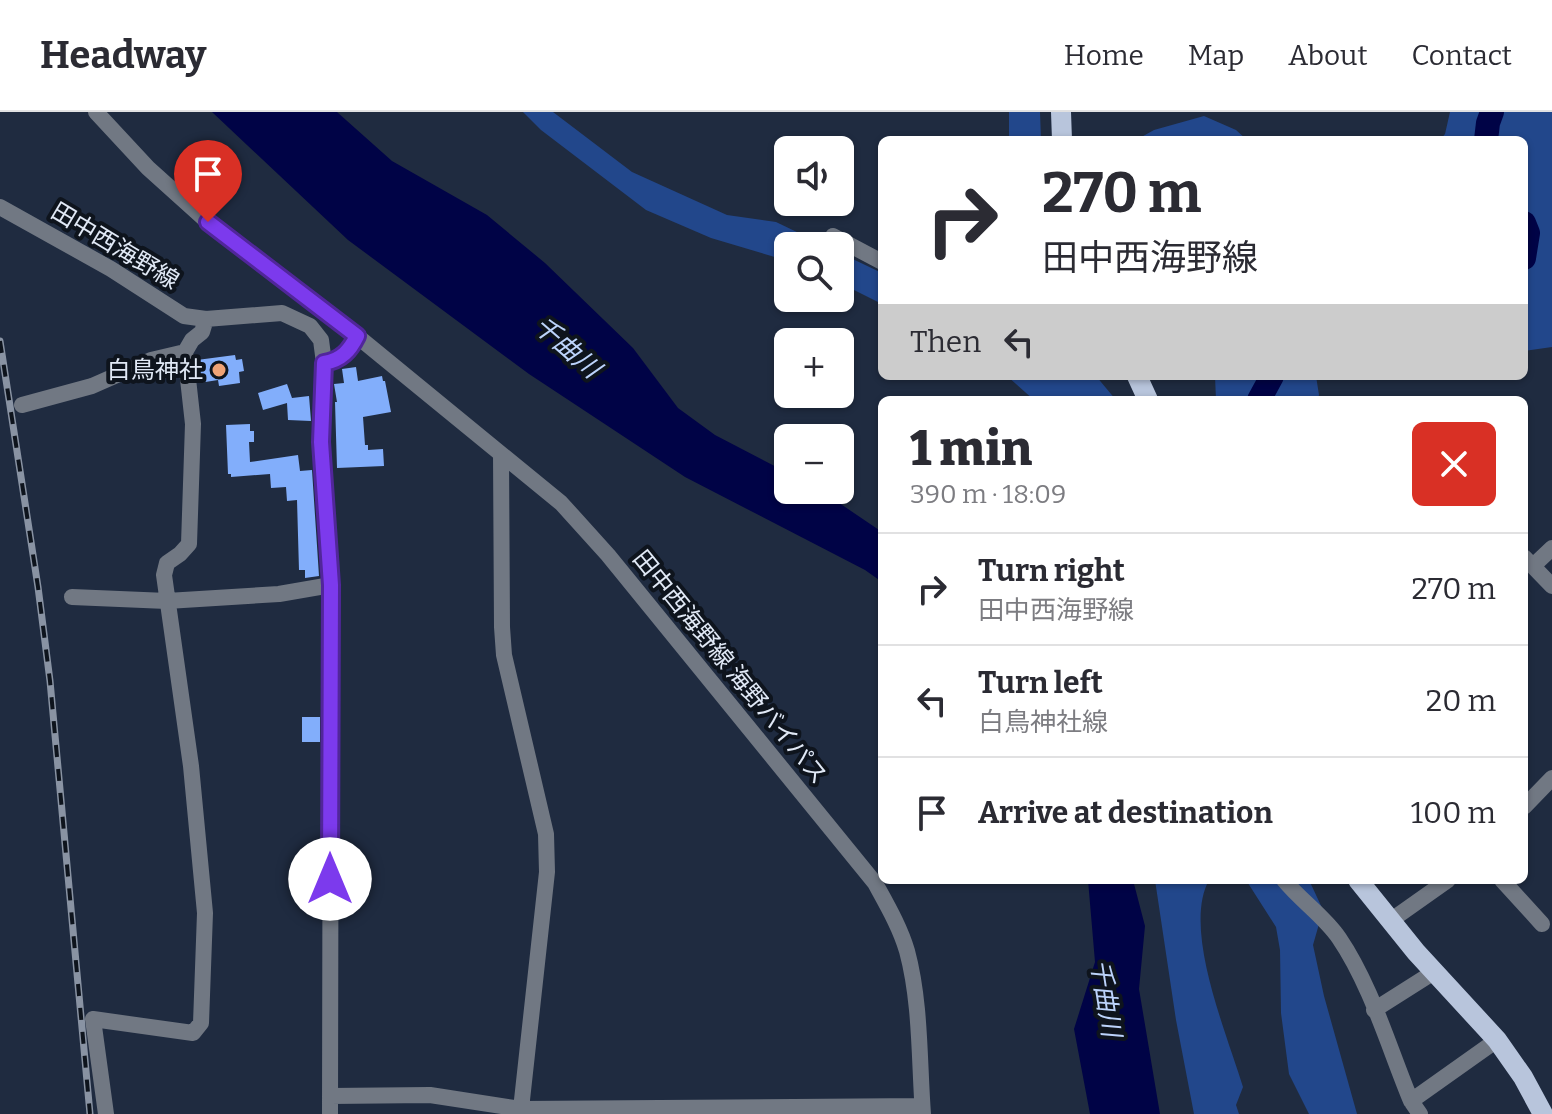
<!DOCTYPE html>
<meta charset="utf-8">
<style>
body{margin:0;font-family:Bitter,"Noto Sans JP",serif;background:#f2f2f3;color:#2b2b33;height:100vh;display:flex;flex-direction:column;font-size:30px;white-space:nowrap}
*{box-sizing:border-box;margin:0}
p{font-size:26px;color:#7c7c81}
.icon{flex:none;width:44px;height:44px;fill:none;stroke:currentColor;stroke-width:2;stroke-linecap:round;stroke-linejoin:round}
.map{position:relative;flex:1;overflow:hidden}
.panel{position:absolute;left:878px;top:284px;width:650px;height:488px;display:flex;flex-direction:column;background:#fff;border-radius:12px;box-shadow:0 2px 6px #0004}
.panel>*{flex:none}
.guide{position:absolute;left:878px;top:24px;width:650px;height:244px;border-radius:12px;box-shadow:0 2px 6px #0004;background:#fff;color:#2b2b33;overflow:hidden}
.fabs{position:absolute;left:774px;top:24px;display:grid;gap:16px}
.fabs a{display:grid;place-items:center;width:80px;height:80px;border-radius:12px;background:#fff;box-shadow:0 2px 6px #0004;font-size:40px}
.pin{position:absolute;display:grid;place-items:center;width:68px;height:68px;color:#fff;margin:-82px -34px;border-radius:50% 50% 50% 0;rotate:-45deg;box-shadow:0 0 8px #0007}
.pin .icon{rotate:45deg}
.me{position:absolute;width:88px;margin:-44px;rotate:0deg;stroke-linejoin:round;filter:drop-shadow(0 0 6px #0008)}
.turn{display:flex;align-items:center;gap:28px;height:168px;padding:0 32px;font-size:36px}
.turn .icon{width:104px;height:104px;stroke-width:2.5}
.turn b{display:block;font-size:56px;line-height:68px}
.then{display:flex;align-items:center;height:76px;padding:0 32px;background:#0003;gap:16px;font-size:30px}
.round{display:grid;place-items:center;flex:none;width:84px;height:84px;border-radius:12px;background:#f2f2f3}
.overview{display:flex;align-items:center;justify-content:space-between;height:136px;padding:0 32px}
h1{font-size:48px;font-weight:800;line-height:60px}
ul{padding:0;list-style:none}
li{display:flex;align-items:center;gap:24px;height:112px;padding:0 32px;border-top:2px solid #e1e1e2}
li div{flex:1}
li b{display:block;font-size:30px}
li em{font-style:normal}
header{display:flex;align-items:center;gap:48px;box-sizing:border-box;height:112px;padding:0 40px;background:#fff;border-bottom:2px solid #e1e1e2}
header strong{font-size:38px}
nav{display:flex;gap:44px;margin-inline-start:auto;font-size:28px}
.map>svg:first-child{display:block}
.green{fill:#22478b}
.water{fill:#000346}
.lines{fill:none;stroke-linecap:round;stroke-linejoin:round}
.river{stroke:#000346;stroke-width:24}
.building{fill:#82aefb}
.minor{stroke:#717883;stroke-width:16}
.major{stroke:#b8c5dc;stroke-width:20}
.rail-casing{stroke:#8993a3;stroke-width:7}
.rail{stroke:#0e141d;stroke-width:4;stroke-dasharray:12;stroke-linecap:butt}
.route-casing{stroke:#51269a;stroke-width:20}
.route{stroke:#7c3aed;stroke-width:14}
.poi-dot{fill:#efa376;stroke:#0e141d;stroke-width:3}
.labels{text-anchor:middle;stroke-width:8;stroke-linejoin:round;paint-order:stroke}
.street-label{font-size:24px;fill:#e1e9f6;stroke:#0e141d}
.poi-label{font-size:24px;fill:#e1e9f6;stroke:#0e141d;text-anchor:end}
.water-label{font-size:26px;font-style:italic;fill:#bcd3fb;stroke:#0e141d}
</style>
<header>
<strong>Headway</strong>
<nav><a>Home</a><a>Map</a><a>About</a><a>Contact</a></nav>
</header>
<div class="map">
<svg width="1552" height="1002" viewBox="0 0 1552 1002">
<rect width="100%" height="100%" fill="#1f2b40"/>
<path class="green" d="M 523,0 L 553,0 L 632,60 L 727,103 L 776,110 L 826,134 L 788,134 L 788,149 L 711,126 L 646,98 L 541,18 Z
M 1009,0 L 1040,0 L 1041,28 L 1009,28 Z
M 1450,0 L 1552,0 L 1552,235 L 1524,239 L 1524,28 L 1440,28 L 1445,22 Z
M 1204,4 L 1236,18 L 1247,28 L 1136,28 L 1154,18 Z
M 840,141 L 882,161 L 882,192 L 840,171 Z
M 1007,264 L 1096,264 L 1116,288 L 1034,288 Z
M 1215,264 L 1316,264 L 1319,283 L 1317,288 L 1216,288 Z
M 1155,768 L 1209,768 C 1182,817 1227,922 1243,975 L 1236,993 L 1239,1002 L 1194,1002 L 1176,908 Z
M 1246,768 L 1309,768 L 1323,798 L 1313,833 L 1324,884 L 1357,1002 L 1309,1002 L 1289,962 L 1281,901 L 1280,838 L 1276,815 Z"/>
<path class="water" d="M 212,0 L 337,0 L 392,49 L 487,103 L 545,151 L 633,236 L 678,296 L 715,323 L 788,361 L 788,378 L 820,378 L 882,420 L 882,470 L 865,458 L 685,365 L 529,262 L 348,128 Z
M 1088,768 L 1133,768 L 1145,814 L 1139,877 L 1160,1002 L 1090,1002 L 1074,917 L 1095,850 Z"/>
<g class="lines">
<path class="river" d="M 1486,28 L 1488,11 L 1492,0
M 1524,111 L 1528,121 L 1524,146
M 1259,288 L 1272,264"/>
</g>
<path class="building" d="M 235,243 L 236,248 L 242,247 L 244,259 L 239,260 L 240,271 L 219,274 L 218,268 L 199,271 L 197,248 Z
M 356,255 L 358,269 L 382,264 L 383,269 L 385,269 L 391,300 L 363,305 L 365,333 L 368,333 L 368,338 L 383,337 L 384,354 L 337,356 L 335,290 L 337,290 L 334,272 L 344,271 L 342,257 Z
M 287,272 L 292,286 L 309,284 L 311,309 L 288,308 L 287,291 L 263,298 L 258,281 Z
M 250,312 L 250,319 L 254,319 L 254,330 L 249,330 L 250,350 L 298,343 L 300,359 L 312,358 L 319,464 L 305,466 L 305,458 L 299,458 L 297,388 L 287,389 L 286,375 L 271,376 L 270,362 L 231,365 L 231,362 L 228,362 L 226,313 Z
M 302,605 L 320,605 L 320,630 L 302,630 Z"/>
<g class="lines">
<path class="minor" d="M 96,0 L 148,56 L 208,110 L 357,224 L 561,391 L 608,443 L 875,771 C 887,793 900,815 907,839 C 921,891 919,949 923,1002
M 0,95 L 111,157 L 184,204 L 206,207 L 282,201 L 310,214 L 321,228 L 324,251 L 321,330 L 331,473 L 330,1002
M 833,124 L 882,150
M 324,251 C 342,248 350,238 357,224
M 22,293 L 92,274 L 151,248 L 185,240
M 501,342 L 502,515 L 504,543 L 546,722 L 547,760 L 521,997
M 1524,445 L 1552,474
M 1533,454 L 1552,436
M 72,485 L 167,489 L 279,482 L 331,473
M 1524,695 L 1552,666
M 1284,768 C 1301,789 1324,804 1339,826 C 1371,873 1389,936 1411,989 L 1420,1002
M 1502,768 L 1542,812
M 1390,809 L 1448,768
M 1374,898 L 1434,860
M 330,984 L 430,983 L 521,997 L 922,994
M 1411,989 L 1497,928
M 106,1002 L 93,907 L 193,921 L 201,911 L 205,801 L 191,654 L 164,463 L 167,451 L 180,442 L 189,432 L 193,312 L 185,240 L 192,228 L 202,220 L 206,207"/>
<path class="major" d="M 1061,0 L 1062,28
M 1137,264 L 1148,288
M 1358,768 L 1416,840 L 1497,928 L 1523,965 L 1543,1002"/>
<defs>
<path id="rail" d="M 0,229 L 38,475 L 50,569 L 90,1002"/>
</defs>
<use href="#rail" class="rail-casing"/>
<use href="#rail" class="rail"/>
</g>
<g class="lines">
<defs>
<path id="route" d="M 208,110 L 357,224 C 350,238 342,248 324,251 L 321,330 L 331,473 L 330,767"/>
</defs>
<use href="#route" class="route-casing"/>
<use href="#route" class="route"/>
</g>
<circle class="poi-dot" cx="219" cy="258" r="8"/>
<g class="labels">
<g class="street-label">
<text transform="translate(115 134) rotate(31)" y="8">田中西海野線</text>
<text transform="translate(730 555) rotate(51)" y="8">田中西海野線 海野バイパス</text>
</g>
<g class="poi-label">
<text x="203" y="266">白鳥神社</text>
</g>
<g class="water-label">
<text transform="translate(567 235) rotate(41)" y="9">千曲川</text>
<text transform="translate(1106 886) rotate(81)" y="9">千曲川</text>
</g>
</g>
</svg>
<div class="fabs">
<a><svg class="icon" aria-label="sound" viewBox="0 0 24 24"><path d="M4 9h4l5-4v14l-5-4H4zM17 9q2 3 0 6"/></svg></a>
<a><svg class="icon" aria-label="search" viewBox="0 0 24 24"><circle cx="10" cy="10" r="6"/><path d="M15 15l6 6"/></svg></a>
<a>+</a>
<a>−</a>
</div>
<div class="pin" style="left:208px;top:110px;background:#d93025"><svg class="icon" aria-label="arrive" viewBox="0 0 24 24"><path d="M6 21V4h12l-3 4 3 4H6"/></svg></div>
<svg class="me" style="left:330px;top:767px" viewBox="-20 -20 40 40"><circle r="19" fill="#fff"/><path d="M0-13L10 11 0 6-10 11z" fill="#7c3aed"/></svg>
<div class="guide">
<div class="turn"><svg class="icon" aria-label="right" viewBox="0 0 24 24"><path d="M7 20v-9h11M14 6l5 5-5 5"/></svg><div><b>270 m</b>田中西海野線</div></div>
<div class="then">Then<svg class="icon" aria-label="left" viewBox="0 0 24 24"><path d="M17 20v-9H6M10 6l-5 5 5 5"/></svg></div>
</div>
<section class="panel">
<div class="overview"><div><h1>1 min</h1><p>390 m · 18:09</p></div><a class="round" style="background:#d93025;color:#fff"><svg class="icon" aria-label="close" viewBox="0 0 24 24"><path d="M6 6l12 12M18 6L6 18"/></svg></a></div>
<ul>
<li><svg class="icon" aria-label="right" viewBox="0 0 24 24"><path d="M7 20v-9h11M14 6l5 5-5 5"/></svg><div><b>Turn right</b><p>田中西海野線</p></div><em>270 m</em></li>
<li><svg class="icon" aria-label="left" viewBox="0 0 24 24"><path d="M17 20v-9H6M10 6l-5 5 5 5"/></svg><div><b>Turn left</b><p>白鳥神社線</p></div><em>20 m</em></li>
<li><svg class="icon" aria-label="arrive" viewBox="0 0 24 24"><path d="M6 21V4h12l-3 4 3 4H6"/></svg><div><b>Arrive at destination</b></div><em>100 m</em></li>
</ul>
</section>
</div>
